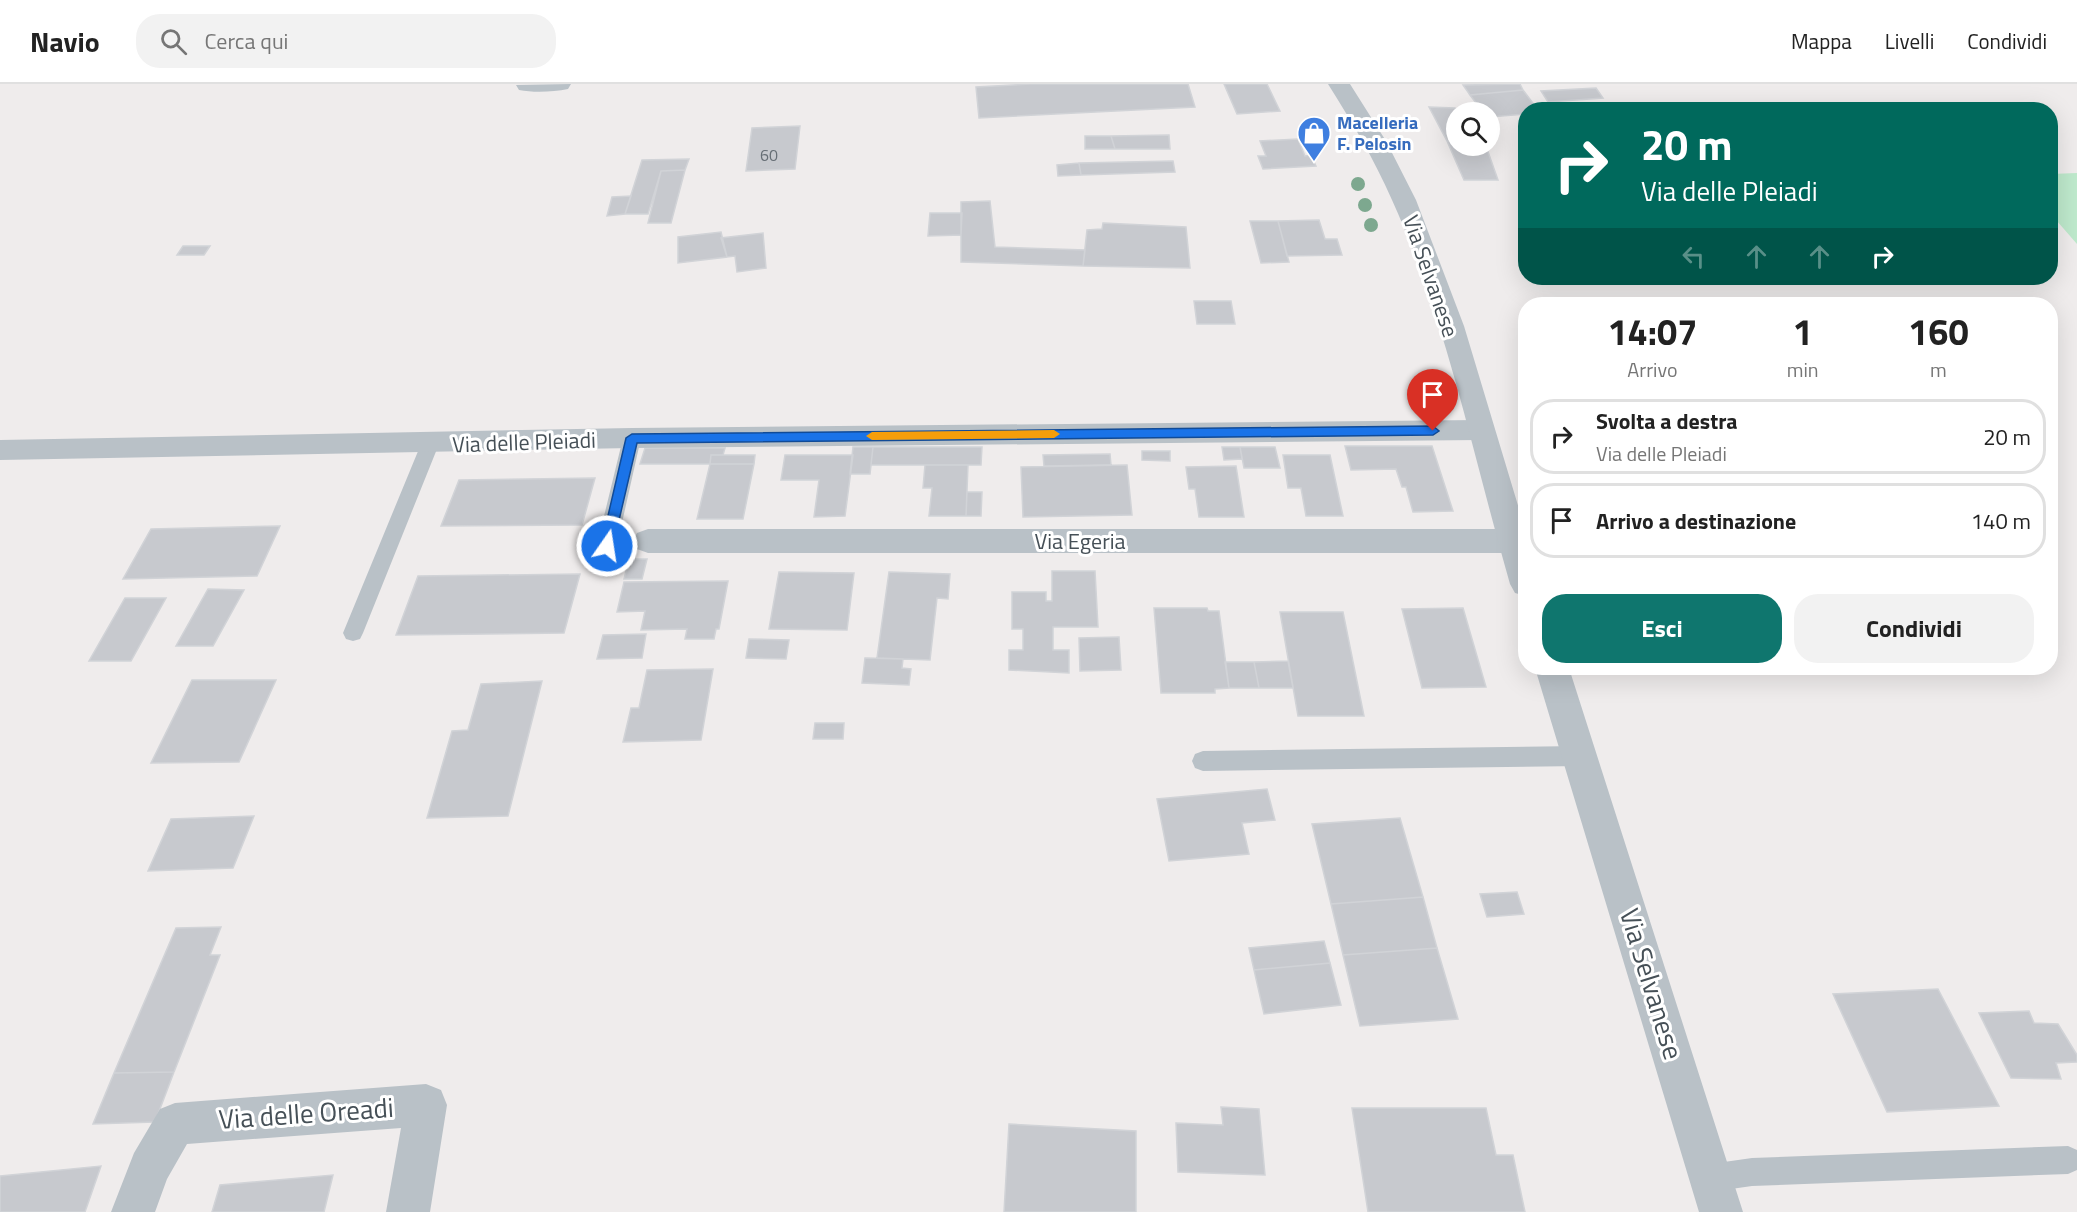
<!DOCTYPE html>
<html lang="it">
<style>
body{margin:0;font-family:"Titillium Web",sans-serif;background:#f2f2f2;color:#222;height:100vh;display:flex;flex-direction:column;font-size:22px;white-space:nowrap}
*{box-sizing:border-box;margin:0}
p{font-size:20px;color:#767676}
.icon{flex:none;width:33px;height:33px;fill:none;stroke:currentColor;stroke-width:2;stroke-linecap:round;stroke-linejoin:round}
.map{position:relative;flex:1;overflow:hidden}
.details{position:absolute;left:1518px;top:213px;width:540px;height:378px;display:flex;flex-direction:column;background:#fff;border-radius:24px;box-shadow:0 6px 24px #0002}
.details>*{flex:none}
.top-card{position:absolute;left:1518px;top:18px;width:540px;height:183px;border-radius:24px;box-shadow:0 6px 24px #0002;background:#00695c;color:#fff;overflow:hidden}
.fabs{position:absolute;left:1446px;top:18px;display:grid;gap:12px}
.fabs a{display:grid;place-items:center;width:54px;height:54px;border-radius:50%;background:#fff;box-shadow:0 6px 24px #0002;font-size:30px}
.pin{position:absolute;display:grid;place-items:center;width:51px;height:51px;color:#fff;margin:-62px -26px;border-radius:50% 50% 50% 0;rotate:-45deg;box-shadow:0 0 6px #0007}
.pin .icon{rotate:45deg}
.me{position:absolute;width:66px;margin:-33px;rotate:13deg;stroke-linejoin:round;filter:drop-shadow(0 0 4px #0008)}
.turn{display:flex;align-items:center;gap:21px;height:126px;padding:0 24px;font-size:27px}
.turn .icon{width:78px;height:78px;stroke-width:2.5}
.turn b{display:block;font-size:42px;line-height:51px}
.lanes{display:flex;align-items:center;height:57px;padding:0 24px;background:#0003;justify-content:center;gap:30px;direction:ltr}
.lanes .off{opacity:.35}
.eta{display:flex;justify-content:space-evenly;align-items:center;height:102px;text-align:center}
.eta b{font-size:36px;font-weight:700;line-height:42px}
.cta{display:flex;gap:12px;margin-top:auto;padding:12px 24px}
.cta a{flex:1;height:69px;border-radius:24px;background:#0f766e;color:#fff;font-size:24px;font-weight:700;line-height:69px;text-align:center}
.cta a+a{background:#f2f2f2;color:#222}
ul{padding:0;list-style:none}
li{display:flex;align-items:center;gap:18px;height:75px;margin:0 12px 9px;padding:0 12px;border:3px solid #e0e0e0;border-radius:24px}
li div{flex:1}
li b{display:block;font-size:22px}
li em{font-style:normal}
header{display:flex;align-items:center;gap:36px;box-sizing:border-box;height:84px;padding:0 30px;background:#fff;border-bottom:2px solid #e0e0e0}
header strong{font-size:28px}
nav{display:flex;gap:33px;margin-inline-start:auto;font-size:21px}
.search{width:420px;height:54px;background:#f2f2f2;display:flex;align-items:center;gap:15px;box-sizing:border-box;padding:0 21px;border-radius:24px;color:#767676;font-size:22px}
.map>svg:first-child{display:block}
.green{fill:#bee9cc}
.building{fill:#c7c9ce;stroke:#d1d3d7;stroke-width:1.5}
.lines{fill:none;stroke-linecap:round;stroke-linejoin:round}
.service{fill:#b9c1c7;fill-rule:evenodd}
.minor{fill:#b9c1c7;fill-rule:evenodd}
.tertiary{fill:#b9c1c7;fill-rule:evenodd}
.tree{fill:#7da88f}
.route{fill:#1a73e8;stroke:#114b97;stroke-width:1.5}
.slow{fill:#f59e0b}
.labels{text-anchor:middle;stroke-width:6;stroke-linejoin:round;paint-order:stroke}
.far-number-label{font-size:16px;fill:#666e75}
.far-shop-label{font-size:18px;font-weight:bold;fill:#366cbe;stroke:#fff;text-anchor:start}
.street-label{font-size:22px;fill:#465057;stroke:#fff}
.near-street-label{font-size:27px;fill:#465057;stroke:#fff}
</style>
<header>
<strong>Navio</strong>
<div class="search"><svg class="icon" aria-label="search" viewBox="0 0 24 24"><circle cx="10" cy="10" r="6"/><path d="M15 15l6 6"/></svg>Cerca qui</div>
<nav><a>Mappa</a><a>Livelli</a><a>Condividi</a></nav>
</header>
<div class="map">
<svg width="2077" height="1128" viewBox="0 0 2077 1128">
<rect width="100%" height="100%" fill="#efecec"/>
<path class="green" d="M 2077,89 L 2077,160 L 2050,129 L 2051,90 Z"/>
<path class="building" d="M 1031,0 L 1188,0 L 1195,23 L 979,34 L 976,3 Z
M 1224,0 L 1267,0 L 1280,27 L 1237,30 Z
M 1520,0 L 1523,6 L 1470,11 L 1463,1 Z
M 1596,4 L 1603,14 L 1548,18 L 1541,7 Z
M 1523,6 L 1538,26 L 1526,26 L 1526,30 L 1490,33 L 1490,28 L 1483,28 L 1470,11 Z
M 1429,23 L 1455,24 L 1459,28 L 1456,28 L 1456,57 L 1447,57 Z
M 800,42 L 795,85 L 746,87 L 752,44 Z
M 1169,51 L 1170,65 L 1115,65 L 1111,52 Z
M 1085,52 L 1111,52 L 1115,65 L 1085,65 Z
M 1298,55 L 1305,72 L 1311,71 L 1316,82 L 1263,85 L 1258,72 L 1266,72 L 1260,57 Z
M 1447,57 L 1456,57 L 1456,62 L 1486,62 L 1498,96 L 1464,96 Z
M 689,75 L 685,86 L 661,87 L 648,130 L 625,130 L 642,76 Z
M 1173,77 L 1175,88 L 1081,91 L 1079,79 Z
M 1079,79 L 1081,91 L 1058,92 L 1057,81 Z
M 685,86 L 671,139 L 648,139 L 661,87 Z
M 631,112 L 625,130 L 607,132 L 612,113 Z
M 990,117 L 995,163 L 1085,166 L 1083,182 L 961,178 L 961,118 Z
M 930,129 L 962,129 L 961,151 L 928,152 Z
M 1319,136 L 1325,155 L 1337,155 L 1342,171 L 1287,172 L 1278,137 Z
M 1250,137 L 1278,137 L 1289,178 L 1261,179 Z
M 1103,139 L 1186,143 L 1190,184 L 1083,182 L 1087,146 L 1102,145 Z
M 721,148 L 727,173 L 678,179 L 678,153 Z
M 763,149 L 766,184 L 737,188 L 735,172 L 727,173 L 721,154 Z
M 183,162 L 210,162 L 204,171 L 177,171 Z
M 1194,217 L 1231,217 L 1235,240 L 1197,240 Z
M 1345,362 L 1432,362 L 1453,427 L 1413,428 L 1406,403 L 1402,403 L 1396,385 L 1351,386 Z
M 853,363 L 873,363 L 870,390 L 850,390 Z
M 873,363 L 982,363 L 981,381 L 871,381 Z
M 1222,363 L 1240,363 L 1242,375 L 1224,376 Z
M 1240,363 L 1275,363 L 1280,384 L 1244,384 Z
M 645,364 L 725,364 L 723,371 L 711,371 L 710,380 L 640,380 Z
M 1142,367 L 1170,367 L 1170,377 L 1142,376 Z
M 1110,370 L 1111,381 L 1044,382 L 1043,371 Z
M 711,371 L 755,371 L 754,380 L 710,380 Z
M 785,371 L 853,371 L 845,432 L 814,433 L 819,396 L 781,396 Z
M 1283,371 L 1330,371 L 1343,432 L 1306,432 L 1301,404 L 1288,404 Z
M 710,380 L 754,380 L 743,435 L 697,435 Z
M 925,381 L 968,381 L 966,432 L 929,432 L 932,404 L 923,404 Z
M 1127,381 L 1132,431 L 1023,433 L 1021,383 Z
M 1236,382 L 1244,433 L 1199,433 L 1195,405 L 1189,405 L 1186,383 Z
M 595,394 L 582,441 L 441,442 L 459,396 Z
M 967,408 L 982,408 L 981,432 L 966,432 Z
M 280,442 L 257,492 L 123,495 L 151,445 Z
M 629,475 L 647,475 L 642,495 L 624,495 Z
M 1052,487 L 1095,487 L 1098,543 L 1053,543 L 1053,566 L 1069,566 L 1069,589 L 1009,586 L 1009,566 L 1023,566 L 1023,545 L 1012,545 L 1012,508 L 1046,508 L 1046,517 L 1052,517 Z
M 779,488 L 854,489 L 847,546 L 769,545 Z
M 889,488 L 950,490 L 948,515 L 937,514 L 930,576 L 877,574 Z
M 580,490 L 564,549 L 396,551 L 418,492 Z
M 728,497 L 719,545 L 716,545 L 714,555 L 685,555 L 687,545 L 641,546 L 645,527 L 617,528 L 624,498 Z
M 208,505 L 244,506 L 213,562 L 176,562 Z
M 125,514 L 166,514 L 131,577 L 89,577 Z
M 1154,524 L 1207,524 L 1208,527 L 1219,527 L 1229,604 L 1215,605 L 1215,609 L 1161,609 Z
M 1463,524 L 1486,603 L 1422,604 L 1402,525 Z
M 1280,528 L 1343,528 L 1364,632 L 1298,632 Z
M 646,550 L 642,574 L 597,575 L 603,551 Z
M 1119,553 L 1121,586 L 1080,587 L 1079,554 Z
M 749,555 L 789,556 L 786,575 L 746,574 Z
M 865,574 L 903,575 L 902,584 L 911,585 L 909,601 L 862,599 Z
M 1288,577 L 1293,604 L 1259,604 L 1254,578 Z
M 1225,578 L 1254,578 L 1259,604 L 1229,604 Z
M 713,585 L 701,656 L 623,658 L 631,624 L 639,624 L 647,586 Z
M 192,596 L 276,596 L 239,678 L 151,679 Z
M 542,597 L 508,732 L 427,734 L 452,647 L 468,646 L 481,600 Z
M 815,639 L 844,639 L 843,655 L 813,655 Z
M 1267,705 L 1275,736 L 1242,739 L 1249,770 L 1169,777 L 1157,715 Z
M 254,732 L 233,784 L 148,787 L 171,735 Z
M 1400,734 L 1423,813 L 1331,820 L 1312,740 Z
M 1517,808 L 1524,830 L 1487,833 L 1480,810 Z
M 1423,813 L 1437,864 L 1343,871 L 1331,820 Z
M 221,843 L 210,871 L 220,871 L 174,988 L 114,989 L 176,844 Z
M 1324,857 L 1330,879 L 1254,886 L 1249,864 Z
M 1437,864 L 1458,935 L 1360,942 L 1343,871 Z
M 1330,879 L 1341,921 L 1264,930 L 1254,886 Z
M 1938,905 L 1999,1022 L 1887,1028 L 1833,910 Z
M 2029,927 L 2034,939 L 2058,940 L 2077,971 L 2077,978 L 2056,979 L 2061,995 L 2011,994 L 1979,929 Z
M 174,988 L 155,1038 L 93,1040 L 114,989 Z
M 1221,1023 L 1259,1025 L 1265,1091 L 1178,1088 L 1176,1039 L 1223,1041 Z
M 1352,1024 L 1486,1024 L 1496,1071 L 1513,1071 L 1525,1128 L 1368,1128 Z
M 1009,1040 L 1136,1047 L 1136,1128 L 1004,1128 Z
M 101,1082 L 85,1128 L 0,1128 L 0,1092 Z
M 333,1091 L 324,1128 L 212,1128 L 220,1101 Z"/>
<g class="lines">
<path class="service" d="M 632,347 L 638,349 L 641,354 L 617,461 L 614,466 L 607,469 L 600,466 L 597,461 L 623,354 L 626,349 Z
M 430,353 L 436,355 L 439,360 L 363,549 L 360,555 L 353,557 L 346,555 L 343,549 L 421,360 L 424,355 Z
M 1581,662 L 1589,665 L 1592,672 L 1589,679 L 1581,682 L 1203,687 L 1195,684 L 1192,677 L 1195,670 L 1203,667 Z
M 2068,1062 L 2077,1066 L 2077,1086 L 2068,1090 L 1752,1102 L 1710,1108 L 1700,1104 L 1696,1094 L 1700,1084 L 1710,1080 L 1752,1074 Z"/>
<path class="minor" d="M 571,0 L 568,5 C 553,8 534,9 519,6 L 516,1 Z
M 1480,336 L 1490,339 L 1494,346 L 1490,353 L 1480,356 L 632,364 L 0,376 L 0,356 L 632,344 Z
M 648,445 L 1512,445 L 1523,449 L 1526,461 L 1523,465 L 1512,469 L 648,469 L 637,465 L 633,457 L 637,449 Z
M 426,1000 L 441,1006 L 447,1021 L 430,1128 L 386,1128 L 401,1044 L 187,1060 L 167,1095 L 155,1128 L 111,1128 L 134,1069 L 160,1025 L 175,1019 Z"/>
<path class="tertiary" d="M 1328,0 L 1350,0 L 1386,57 L 1416,116 L 1464,242 L 1526,448 L 1526,512 L 1515,509 L 1510,500 C 1473,372 1447,238 1392,116 C 1374,75 1352,38 1328,0 Z
M 1535,584 L 1569,584 L 1743,1128 L 1699,1128 Z"/>
</g>
<g class="tree">
<circle cx="1358" cy="100" r="7"/>
<circle cx="1365" cy="121" r="7"/>
<circle cx="1371" cy="141" r="7"/>
</g>
<path class="route" d="M 1433,342 L 1439,347 L 1433,351 L 637,359 L 613,462 L 607,466 L 601,462 L 626,354 L 632,350 Z"/>
<path class="slow" d="M 1054,346 L 1060,350 L 1054,354 L 872,356 L 866,352 L 872,348 Z"/>
<defs>
<symbol id="shop-pin" viewBox="-11 -11 22 30"><path d="M0 17L-7.5 6A9.5 9.5 0 1 1 7.5 6Z" fill="#3f7fe0" stroke="#fff"/><path d="M-5-2.5h2.3a2.7 3.5 0 0 1 5.4 0H5L5.5 6h-11ZM-1.5-2.5h3a1.5 2.3 0 0 0-3 0Z" fill="#fff"/></symbol>
</defs>
<g fill-rule="evenodd">
<use href="#shop-pin" x="1295" y="30" width="38" height="52"/>
</g>
<g class="labels">
<g class="far-number-label">
<text x="769" y="77">60</text>
</g>
<g class="far-shop-label">
<text x="1337" y="45">Macelleria<tspan x="1337" dy="21">F. Pelosin</tspan></text>
</g>
<g class="street-label">
<text transform="translate(1431 192) rotate(71)" y="8">Via Selvanese</text>
<text transform="translate(524 358) rotate(-2)" y="8">Via delle Pleiadi</text>
<text x="1080" y="465">Via Egeria</text>
</g>
<g class="near-street-label">
<text transform="translate(1651 900) rotate(73)" y="9">Via Selvanese</text>
<text transform="translate(306 1030) rotate(-4)" y="9">Via delle Oreadi</text>
</g>
</g>
</svg>
<div class="fabs">
<a><svg class="icon" aria-label="search" viewBox="0 0 24 24"><circle cx="10" cy="10" r="6"/><path d="M15 15l6 6"/></svg></a>
</div>
<div class="pin" style="left:1433px;top:347px;background:#d93025"><svg class="icon" aria-label="arrive" viewBox="0 0 24 24"><path d="M6 21V4h12l-3 4 3 4H6"/></svg></div>
<svg class="me" style="left:607px;top:462px" viewBox="-20 -20 40 40"><circle r="17" fill="#1a73e8" stroke="#fff" stroke-width="3"/><path d="M0-11L8 9 0 5-8 9z" fill="#fff"/></svg>
<div class="top-card">
<div class="turn"><svg class="icon" aria-label="right" viewBox="0 0 24 24"><path d="M7 20v-9h11M14 6l5 5-5 5"/></svg><div><b>20 m</b>Via delle Pleiadi</div></div>
<div class="lanes"><svg class="icon off" aria-label="left" viewBox="0 0 24 24"><path d="M17 20v-9H6M10 6l-5 5 5 5"/></svg><svg class="icon off" aria-label="ahead" viewBox="0 0 24 24"><path d="M12 20V5M6 11l6-6 6 6"/></svg><svg class="icon off" aria-label="ahead" viewBox="0 0 24 24"><path d="M12 20V5M6 11l6-6 6 6"/></svg><svg class="icon" aria-label="right" viewBox="0 0 24 24"><path d="M7 20v-9h11M14 6l5 5-5 5"/></svg></div>
</div>
<section class="details">
<div class="eta">
<div><b>14:07</b><p>Arrivo</p></div>
<div><b>1</b><p>min</p></div>
<div><b>160</b><p>m</p></div>
</div>
<ul>
<li><svg class="icon" aria-label="right" viewBox="0 0 24 24"><path d="M7 20v-9h11M14 6l5 5-5 5"/></svg><div><b>Svolta a destra</b><p>Via delle Pleiadi</p></div><em>20 m</em></li>
<li><svg class="icon" aria-label="arrive" viewBox="0 0 24 24"><path d="M6 21V4h12l-3 4 3 4H6"/></svg><div><b>Arrivo a destinazione</b></div><em>140 m</em></li>
</ul>
<div class="cta"><a>Esci</a><a>Condividi</a></div>
</section>
</div>
